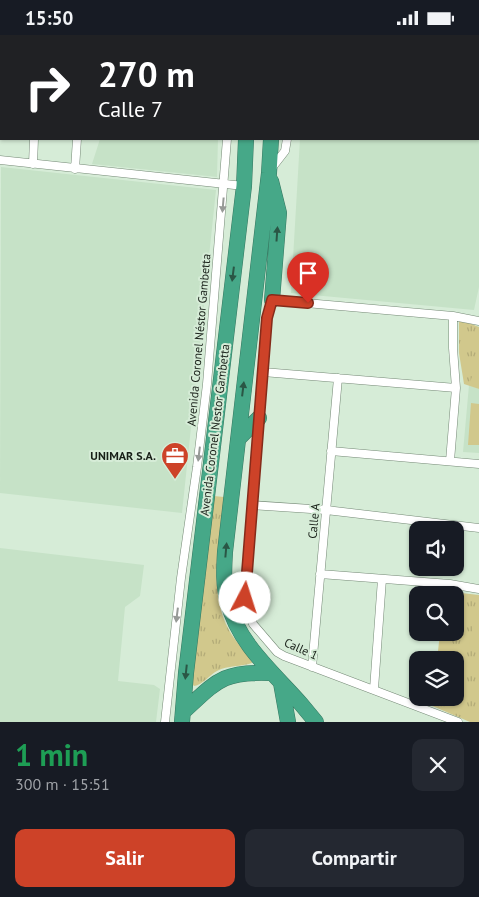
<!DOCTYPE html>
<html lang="es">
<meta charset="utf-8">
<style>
body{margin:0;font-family:"PT Sans",sans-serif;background:#242831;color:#f1f3f6;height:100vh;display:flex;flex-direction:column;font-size:19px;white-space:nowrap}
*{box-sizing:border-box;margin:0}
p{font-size:16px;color:#9ea1a6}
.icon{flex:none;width:28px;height:28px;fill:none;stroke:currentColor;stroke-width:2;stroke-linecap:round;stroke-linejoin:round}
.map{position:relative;height:687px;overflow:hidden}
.panel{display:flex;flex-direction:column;background:#171b24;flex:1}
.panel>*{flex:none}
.guide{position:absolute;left:0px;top:0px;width:480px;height:105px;box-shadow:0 1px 4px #0004;background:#202124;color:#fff;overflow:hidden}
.controls{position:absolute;left:409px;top:486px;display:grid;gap:10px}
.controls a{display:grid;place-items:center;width:55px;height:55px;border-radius:10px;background:#171b24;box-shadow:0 1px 4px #0004;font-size:25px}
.pin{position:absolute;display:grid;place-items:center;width:42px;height:42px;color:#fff;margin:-51px -21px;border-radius:50% 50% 50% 0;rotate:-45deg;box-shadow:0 0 5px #0007}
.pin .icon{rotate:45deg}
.me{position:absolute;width:55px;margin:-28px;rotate:5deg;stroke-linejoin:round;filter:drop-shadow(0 0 4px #0008)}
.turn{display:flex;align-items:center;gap:18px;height:105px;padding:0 15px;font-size:22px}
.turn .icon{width:65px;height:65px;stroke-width:2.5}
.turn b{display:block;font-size:35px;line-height:42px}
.round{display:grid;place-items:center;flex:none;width:52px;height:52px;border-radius:10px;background:#242831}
.head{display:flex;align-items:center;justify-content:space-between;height:85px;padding:0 15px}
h1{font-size:30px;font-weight:600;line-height:38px;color:#1e9e55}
.cta{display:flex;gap:10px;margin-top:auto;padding:10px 15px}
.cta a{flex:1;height:58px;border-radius:10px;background:#cd4228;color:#fff;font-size:20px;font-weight:600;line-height:58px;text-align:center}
.cta a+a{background:#242831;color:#f1f3f6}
.status{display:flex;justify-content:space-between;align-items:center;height:35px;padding:0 25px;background:#171b24;direction:ltr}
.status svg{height:14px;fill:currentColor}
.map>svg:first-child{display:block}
.built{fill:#c6e2c7}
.grass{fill:url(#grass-tufts)}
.pitch{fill:#d1c88c}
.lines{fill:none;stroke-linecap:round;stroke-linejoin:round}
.street-casing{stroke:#758976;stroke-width:9}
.highway-casing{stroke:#367861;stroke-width:16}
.street{stroke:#fff;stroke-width:8}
.highway{stroke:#46a888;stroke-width:15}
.oneway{fill:#979a97}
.oneway2{fill:#2a5645}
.route-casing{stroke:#852b1a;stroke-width:12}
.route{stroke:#cd4228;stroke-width:9}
.labels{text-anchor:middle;stroke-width:4;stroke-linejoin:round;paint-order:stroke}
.street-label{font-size:12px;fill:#181f18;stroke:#d6ecd7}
.poi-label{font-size:12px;font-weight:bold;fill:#181f18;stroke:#d6ecd7;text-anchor:end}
</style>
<div class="status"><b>15:50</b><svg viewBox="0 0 49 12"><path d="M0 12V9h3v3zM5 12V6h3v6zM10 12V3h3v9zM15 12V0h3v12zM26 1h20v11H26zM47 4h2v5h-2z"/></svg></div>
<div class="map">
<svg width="479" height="687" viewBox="0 0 479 687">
<defs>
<pattern id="grass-tufts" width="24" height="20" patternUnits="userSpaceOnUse" patternTransform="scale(1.25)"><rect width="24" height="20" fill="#d1c88c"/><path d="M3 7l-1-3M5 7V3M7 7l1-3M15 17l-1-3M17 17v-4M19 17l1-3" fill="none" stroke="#b3ab78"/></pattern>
</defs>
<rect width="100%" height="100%" fill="#d6ecd7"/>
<path class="built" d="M 305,0 L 479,0 L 479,252 L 474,275 L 291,258 L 300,104 L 479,104 L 479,1 Z
M 100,104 L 218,104 L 217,142 L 92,129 Z
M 1,132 L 216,155 L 182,478 L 0,458 Z
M 469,350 L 479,354 L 479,418 L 463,417 Z
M 0,513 L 144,530 L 140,561 L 125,572 L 118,646 L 154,650 L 160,654 L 156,687 L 0,687 Z"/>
<path class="grass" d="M 459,284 L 479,292 L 479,354 L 464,349 L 459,318 Z
M 214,461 L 224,462 C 220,505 207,555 229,595 C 235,606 243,614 251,623 L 252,628 C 241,632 228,630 217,636 C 209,640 203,650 194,651 L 191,648 Z
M 444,556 L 479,560 L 479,687 L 470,687 L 430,670 L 431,663 L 455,662 L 455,625 L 437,625 L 440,598 L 455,598 L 455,560 L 444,560 Z"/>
<path class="pitch" d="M 477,330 L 479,331 L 479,353 L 469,349 Z
M 471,368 L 479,369 L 479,410 L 468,410 Z
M 477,577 L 479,578 L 479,613 L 469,611 Z"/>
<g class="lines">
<defs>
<path id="street" d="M 40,1 L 41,0
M 83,1 L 83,0
M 109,1 L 109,0
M 233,1 L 233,0
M 296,1 L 296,0
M 0,6 L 1,6
M 0,125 L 244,151
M 33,129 L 34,104
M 75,134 L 77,104
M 271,134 L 285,116 L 287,104
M 263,337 L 456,353
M 331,416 L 479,429
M 450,426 L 456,353 L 453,313 L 453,281
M 252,470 L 326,475 L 479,493
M 320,539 L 450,549 L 479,554
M 312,632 L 338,343
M 374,654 L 382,544
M 165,687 L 181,543 L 197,432 L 207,349 L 227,104
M 458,687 L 284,621 L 277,617 L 253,589 L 245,563 L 267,283 L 272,265 L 453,281 L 479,286"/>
<path id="highway" d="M 250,1 L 250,0
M 276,1 L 276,0
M 271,104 L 269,138 L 225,517 C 224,534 223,551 228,567 C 238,609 274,638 301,669 C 306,675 311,681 316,687
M 271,146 L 279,178 L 272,265
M 238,404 L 259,383
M 281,648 L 288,687
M 183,677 C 217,646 222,636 271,638
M 182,687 L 186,638 L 244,151 L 246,104"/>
</defs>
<use href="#street" class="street-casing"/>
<use href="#highway" class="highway-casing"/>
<use href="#street" class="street"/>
<use href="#highway" class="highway"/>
</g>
<defs><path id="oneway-solid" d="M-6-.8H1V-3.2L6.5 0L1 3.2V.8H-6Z" transform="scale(1.25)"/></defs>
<g class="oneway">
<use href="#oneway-solid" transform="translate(223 170) rotate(95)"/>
<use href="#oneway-solid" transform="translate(199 419) rotate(97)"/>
<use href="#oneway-solid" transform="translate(177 580) rotate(97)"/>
</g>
<g class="oneway2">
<use href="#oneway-solid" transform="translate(277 199) rotate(-86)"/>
<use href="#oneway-solid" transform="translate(233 239) rotate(97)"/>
<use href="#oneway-solid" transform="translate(243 354) rotate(-83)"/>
<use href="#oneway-solid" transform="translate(226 515) rotate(-85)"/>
<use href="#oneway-solid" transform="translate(186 637) rotate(96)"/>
</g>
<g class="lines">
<defs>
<path id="route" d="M 245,563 L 267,283 L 272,265 L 308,268"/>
</defs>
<use href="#route" class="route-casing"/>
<use href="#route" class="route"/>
</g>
<defs>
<symbol id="office-pin" viewBox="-11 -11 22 30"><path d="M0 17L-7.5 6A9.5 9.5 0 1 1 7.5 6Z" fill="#cd4228" stroke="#d6ecd7"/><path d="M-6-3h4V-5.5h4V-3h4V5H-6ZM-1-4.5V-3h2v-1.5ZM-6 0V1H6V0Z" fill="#fff"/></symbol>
</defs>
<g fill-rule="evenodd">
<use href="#office-pin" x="159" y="405" width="32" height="43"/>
</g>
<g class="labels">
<g class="street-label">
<text transform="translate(199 305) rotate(-85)" y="4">Avenida Coronel Néstor Gambetta</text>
<text transform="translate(215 395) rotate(-83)" y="4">Avenida Coronel Nestor Gambetta</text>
<text transform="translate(314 486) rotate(-85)" y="4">Calle A</text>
<text transform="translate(301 614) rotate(24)" y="4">Calle 1</text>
</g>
<g class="poi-label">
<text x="156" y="425">UNIMAR S.A.</text>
</g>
</g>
</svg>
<div class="controls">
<a><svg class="icon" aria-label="sound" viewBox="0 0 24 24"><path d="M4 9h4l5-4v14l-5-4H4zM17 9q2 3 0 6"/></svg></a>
<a><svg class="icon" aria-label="search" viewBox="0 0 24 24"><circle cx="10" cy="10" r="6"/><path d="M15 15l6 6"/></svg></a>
<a><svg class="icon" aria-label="layers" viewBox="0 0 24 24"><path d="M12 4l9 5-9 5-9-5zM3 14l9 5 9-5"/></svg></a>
</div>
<div class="pin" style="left:308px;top:268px;background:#d93025"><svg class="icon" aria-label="arrive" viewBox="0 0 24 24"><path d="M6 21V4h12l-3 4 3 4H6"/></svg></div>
<svg class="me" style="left:245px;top:563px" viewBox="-20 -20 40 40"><circle r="19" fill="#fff"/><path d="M0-13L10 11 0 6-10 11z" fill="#cd4228"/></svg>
<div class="guide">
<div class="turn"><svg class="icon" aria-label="right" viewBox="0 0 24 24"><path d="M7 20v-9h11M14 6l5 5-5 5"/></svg><div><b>270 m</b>Calle 7</div></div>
</div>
</div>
<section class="panel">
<div class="head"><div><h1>1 min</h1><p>300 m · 15:51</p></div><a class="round"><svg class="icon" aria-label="close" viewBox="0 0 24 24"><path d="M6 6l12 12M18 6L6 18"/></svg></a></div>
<div class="cta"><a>Salir</a><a>Compartir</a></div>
</section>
